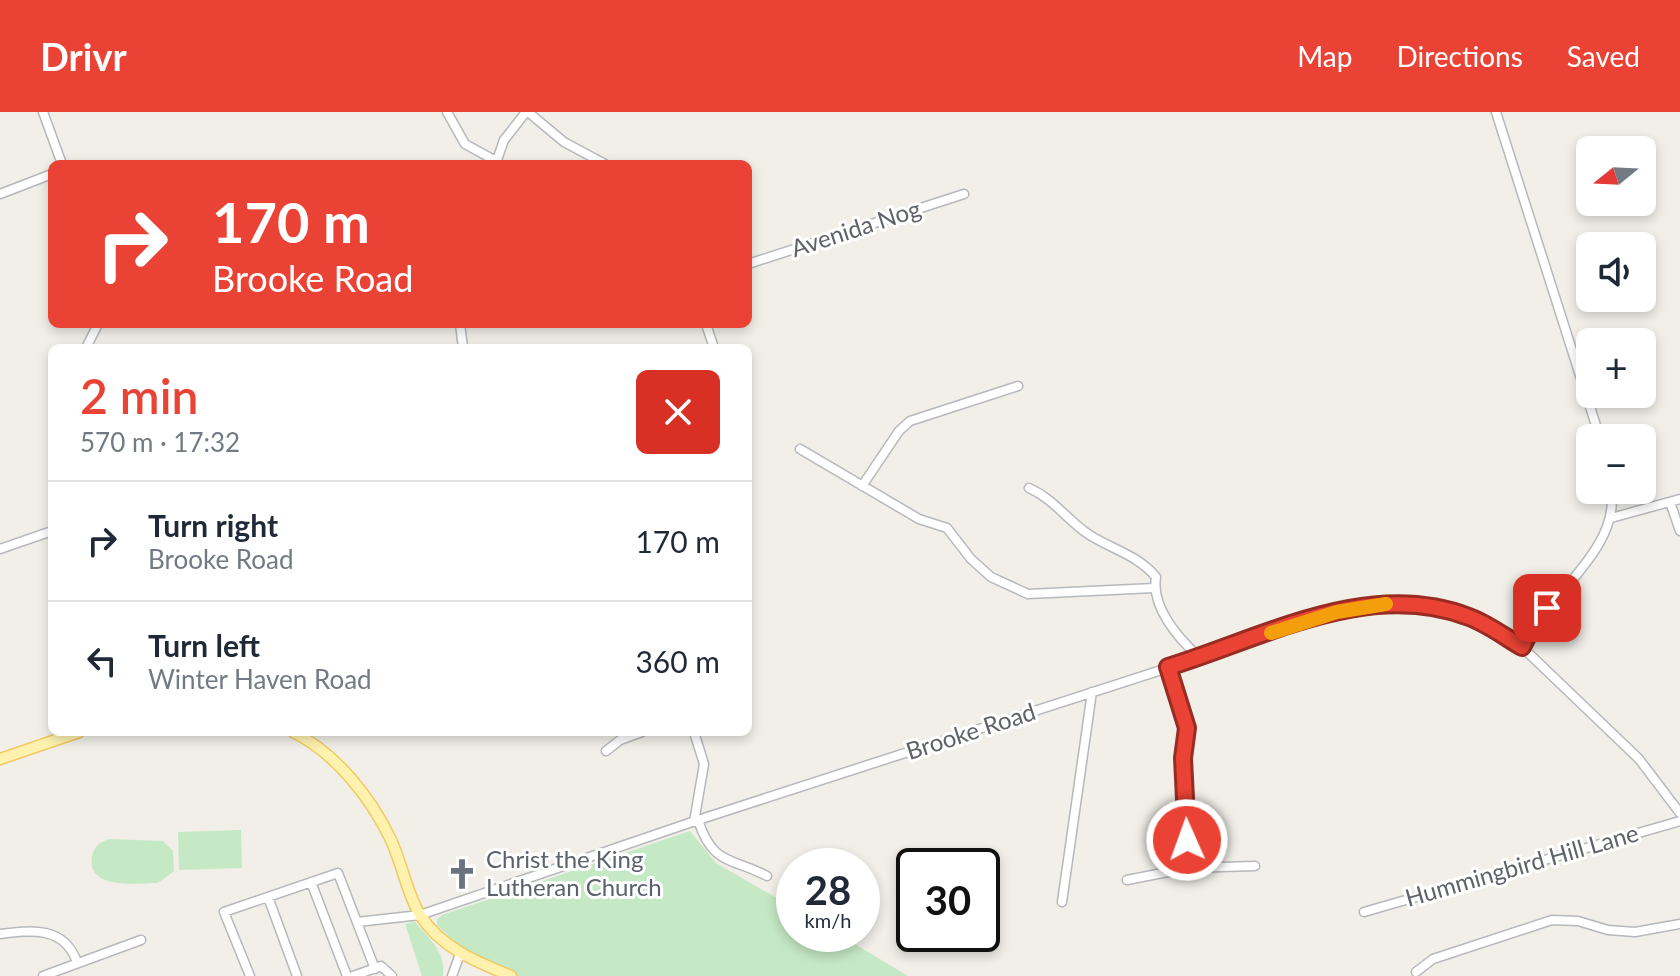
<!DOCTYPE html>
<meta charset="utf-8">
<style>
body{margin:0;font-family:Lato,sans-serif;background:#f2f2f3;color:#1f2937;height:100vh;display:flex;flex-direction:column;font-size:30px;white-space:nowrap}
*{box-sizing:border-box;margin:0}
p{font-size:26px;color:#747a83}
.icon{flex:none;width:44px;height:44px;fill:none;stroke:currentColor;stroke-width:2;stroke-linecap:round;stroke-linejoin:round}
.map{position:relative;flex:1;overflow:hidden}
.sheet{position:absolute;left:48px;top:232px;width:704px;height:392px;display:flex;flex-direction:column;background:#fff;border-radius:12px;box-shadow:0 4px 12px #0003}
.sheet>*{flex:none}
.guide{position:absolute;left:48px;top:48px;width:704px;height:168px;border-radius:12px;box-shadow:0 4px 12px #0003;background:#ea4335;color:#fff;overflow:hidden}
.needle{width:52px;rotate:252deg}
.fabs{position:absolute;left:1576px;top:24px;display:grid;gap:16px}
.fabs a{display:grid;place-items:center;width:80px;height:80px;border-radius:12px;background:#fff;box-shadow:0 4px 12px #0003;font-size:40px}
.speed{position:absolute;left:776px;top:736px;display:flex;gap:16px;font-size:40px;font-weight:700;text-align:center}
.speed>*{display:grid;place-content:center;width:104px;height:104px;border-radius:50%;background:#fff;box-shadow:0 4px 12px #0003;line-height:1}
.speed small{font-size:20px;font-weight:400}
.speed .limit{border:4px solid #111;border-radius:12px;background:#fff;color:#111}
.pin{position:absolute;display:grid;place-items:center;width:68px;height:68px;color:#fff;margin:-34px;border-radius:16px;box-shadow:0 4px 12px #0006}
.me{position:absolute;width:88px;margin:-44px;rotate:358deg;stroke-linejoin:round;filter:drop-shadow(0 0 6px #0008)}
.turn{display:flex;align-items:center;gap:28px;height:168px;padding:0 32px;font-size:36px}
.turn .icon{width:104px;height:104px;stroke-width:2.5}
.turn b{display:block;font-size:56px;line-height:68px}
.round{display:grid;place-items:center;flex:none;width:84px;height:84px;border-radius:12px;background:#f2f2f3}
.head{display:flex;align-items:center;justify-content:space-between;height:136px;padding:0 32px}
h1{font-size:48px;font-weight:600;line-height:60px;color:#ea4335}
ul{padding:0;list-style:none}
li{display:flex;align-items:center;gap:24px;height:120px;padding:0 32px;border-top:2px solid #e0e1e3}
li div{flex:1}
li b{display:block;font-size:30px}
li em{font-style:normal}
header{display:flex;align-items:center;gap:48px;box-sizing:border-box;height:112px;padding:0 40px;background:#ea4335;color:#fff}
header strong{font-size:38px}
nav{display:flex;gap:44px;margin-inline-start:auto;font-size:28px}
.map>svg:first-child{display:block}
.green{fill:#c5e8c5}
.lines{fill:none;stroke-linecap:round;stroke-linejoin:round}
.minor-casing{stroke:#b5b8bc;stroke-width:11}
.major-casing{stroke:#f2c960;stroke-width:13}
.minor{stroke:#fff;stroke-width:8}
.major{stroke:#fff2af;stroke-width:10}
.route-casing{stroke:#982c22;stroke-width:20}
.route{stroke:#ea4335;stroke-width:14}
.slow{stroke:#f59e0b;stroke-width:14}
.labels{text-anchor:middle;stroke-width:6;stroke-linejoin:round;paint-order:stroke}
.street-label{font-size:24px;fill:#5f6368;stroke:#fff}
.worship-label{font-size:24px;fill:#5b616d;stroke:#fff;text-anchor:start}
</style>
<header>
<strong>Drivr</strong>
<nav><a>Map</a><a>Directions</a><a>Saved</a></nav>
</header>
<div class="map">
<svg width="1680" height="864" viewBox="0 0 1680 864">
<rect width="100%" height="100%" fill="#f1efe8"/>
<path class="green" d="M 241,718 L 242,756 L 179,758 L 178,720 Z
M 690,719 L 716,751 L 794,796 L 794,822 L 838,822 L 908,864 L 516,864 L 460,835 L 437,813 L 437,807 L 442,803 Z
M 109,727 L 163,729 L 173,739 L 174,759 L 158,771 C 138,771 86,779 92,744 C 94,735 100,730 109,727 Z
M 415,810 C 430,827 446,840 443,864 L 422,864 L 405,812 Z"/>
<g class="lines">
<defs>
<path id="minor" d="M 43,0 L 62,52
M 447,0 L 465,32 L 496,49
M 528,0 L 564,30 L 605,52
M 1496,0 L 1600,326
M 496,51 L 504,28 L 526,0
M 0,82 L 52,62
M 748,152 L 964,82
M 460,212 L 463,236
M 706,212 L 714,236
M 86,236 L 98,212
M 800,337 L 919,407 L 947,416 L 971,447 L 991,465 L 1028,482 L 1154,476
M 862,374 L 899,319 L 910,309 L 1018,274
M 1029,376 C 1054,387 1066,407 1088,422 C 1111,437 1138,443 1156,465 C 1151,495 1178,526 1199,545
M 1611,378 C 1621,437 1546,485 1522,535 L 1639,647 L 1680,701
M 1670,390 L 1680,419
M 1611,406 L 1680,387
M 0,437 L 52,419
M 1168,555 L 1187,616 L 1183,646 L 1188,756
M 694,620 L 704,652 L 694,710
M 606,639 L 620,628 L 642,620
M 698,708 C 713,754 731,745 767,764
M 1127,768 L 1188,756 L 1255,754
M 311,770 L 347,864
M 268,785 L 297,864
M 1062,790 L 1092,580
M 1364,800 L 1680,709
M 357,810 L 420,803 L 698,708 L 1356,495 C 1423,486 1465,501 1522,535
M 0,822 C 32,818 64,814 77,850
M 1416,860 L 1433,847 L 1552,808 L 1578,809 L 1608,818 L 1635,820 L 1680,812
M 43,864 L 141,828
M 250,864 L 224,800 L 338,761 L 375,857
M 353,864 L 381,854 L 392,864
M 452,864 L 460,842"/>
<path id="major" d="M 293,620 C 336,641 371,686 391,728 C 402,752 407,781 420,803 C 441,836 477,850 511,864
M 0,647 L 79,620"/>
</defs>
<use href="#minor" class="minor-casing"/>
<use href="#major" class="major-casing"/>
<use href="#minor" class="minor"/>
<use href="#major" class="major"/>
</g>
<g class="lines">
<defs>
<path id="route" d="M 1187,728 L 1183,646 L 1187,616 L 1168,555 C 1263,526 1368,466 1469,505 C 1488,512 1505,525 1522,535 L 1534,511 L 1547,496"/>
</defs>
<use href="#route" class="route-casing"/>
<use href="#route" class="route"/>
<path class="slow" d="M 1271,521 L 1337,500 L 1386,492"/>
</g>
<defs>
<symbol id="church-bare" viewBox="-9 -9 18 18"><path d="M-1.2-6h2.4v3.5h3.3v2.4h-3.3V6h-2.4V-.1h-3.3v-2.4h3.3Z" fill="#6b7280" stroke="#fff" stroke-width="2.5" paint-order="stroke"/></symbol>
</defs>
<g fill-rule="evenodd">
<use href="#church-bare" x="440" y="740" width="44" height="44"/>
</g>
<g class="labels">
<g class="street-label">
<text transform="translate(856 117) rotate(-18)" y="8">Avenida Nog</text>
<text transform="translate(971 620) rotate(-18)" y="8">Brooke Road</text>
<text transform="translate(1522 754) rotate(-16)" y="8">Hummingbird Hill Lane</text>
</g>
<g class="worship-label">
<text x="486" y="756">Christ the King<tspan x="486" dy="28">Lutheran Church</tspan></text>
</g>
</g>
</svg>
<div class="fabs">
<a><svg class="needle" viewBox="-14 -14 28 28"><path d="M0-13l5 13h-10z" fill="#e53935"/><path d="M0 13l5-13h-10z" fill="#747a83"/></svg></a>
<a><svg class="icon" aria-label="sound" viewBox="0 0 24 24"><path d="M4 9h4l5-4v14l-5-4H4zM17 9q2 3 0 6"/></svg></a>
<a>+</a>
<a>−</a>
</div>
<div class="speed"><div>28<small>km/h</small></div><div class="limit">30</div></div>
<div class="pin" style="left:1547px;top:496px;background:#d93025"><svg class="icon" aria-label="arrive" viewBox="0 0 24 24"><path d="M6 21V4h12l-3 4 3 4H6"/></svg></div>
<svg class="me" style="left:1187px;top:728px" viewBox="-20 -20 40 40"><circle r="17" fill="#ea4335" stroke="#fff" stroke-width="3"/><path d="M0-11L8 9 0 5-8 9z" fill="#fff"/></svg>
<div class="guide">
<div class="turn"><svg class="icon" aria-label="right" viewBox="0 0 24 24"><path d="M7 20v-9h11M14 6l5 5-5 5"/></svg><div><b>170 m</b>Brooke Road</div></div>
</div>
<section class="sheet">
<div class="head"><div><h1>2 min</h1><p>570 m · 17:32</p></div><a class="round" style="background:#d93025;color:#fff"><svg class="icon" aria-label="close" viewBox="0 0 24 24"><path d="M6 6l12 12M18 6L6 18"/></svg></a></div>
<ul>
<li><svg class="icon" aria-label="right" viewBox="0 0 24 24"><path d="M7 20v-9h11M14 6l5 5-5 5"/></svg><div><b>Turn right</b><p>Brooke Road</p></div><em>170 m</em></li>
<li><svg class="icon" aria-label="left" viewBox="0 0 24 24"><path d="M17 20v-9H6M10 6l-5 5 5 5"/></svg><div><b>Turn left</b><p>Winter Haven Road</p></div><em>360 m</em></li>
</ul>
</section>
</div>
